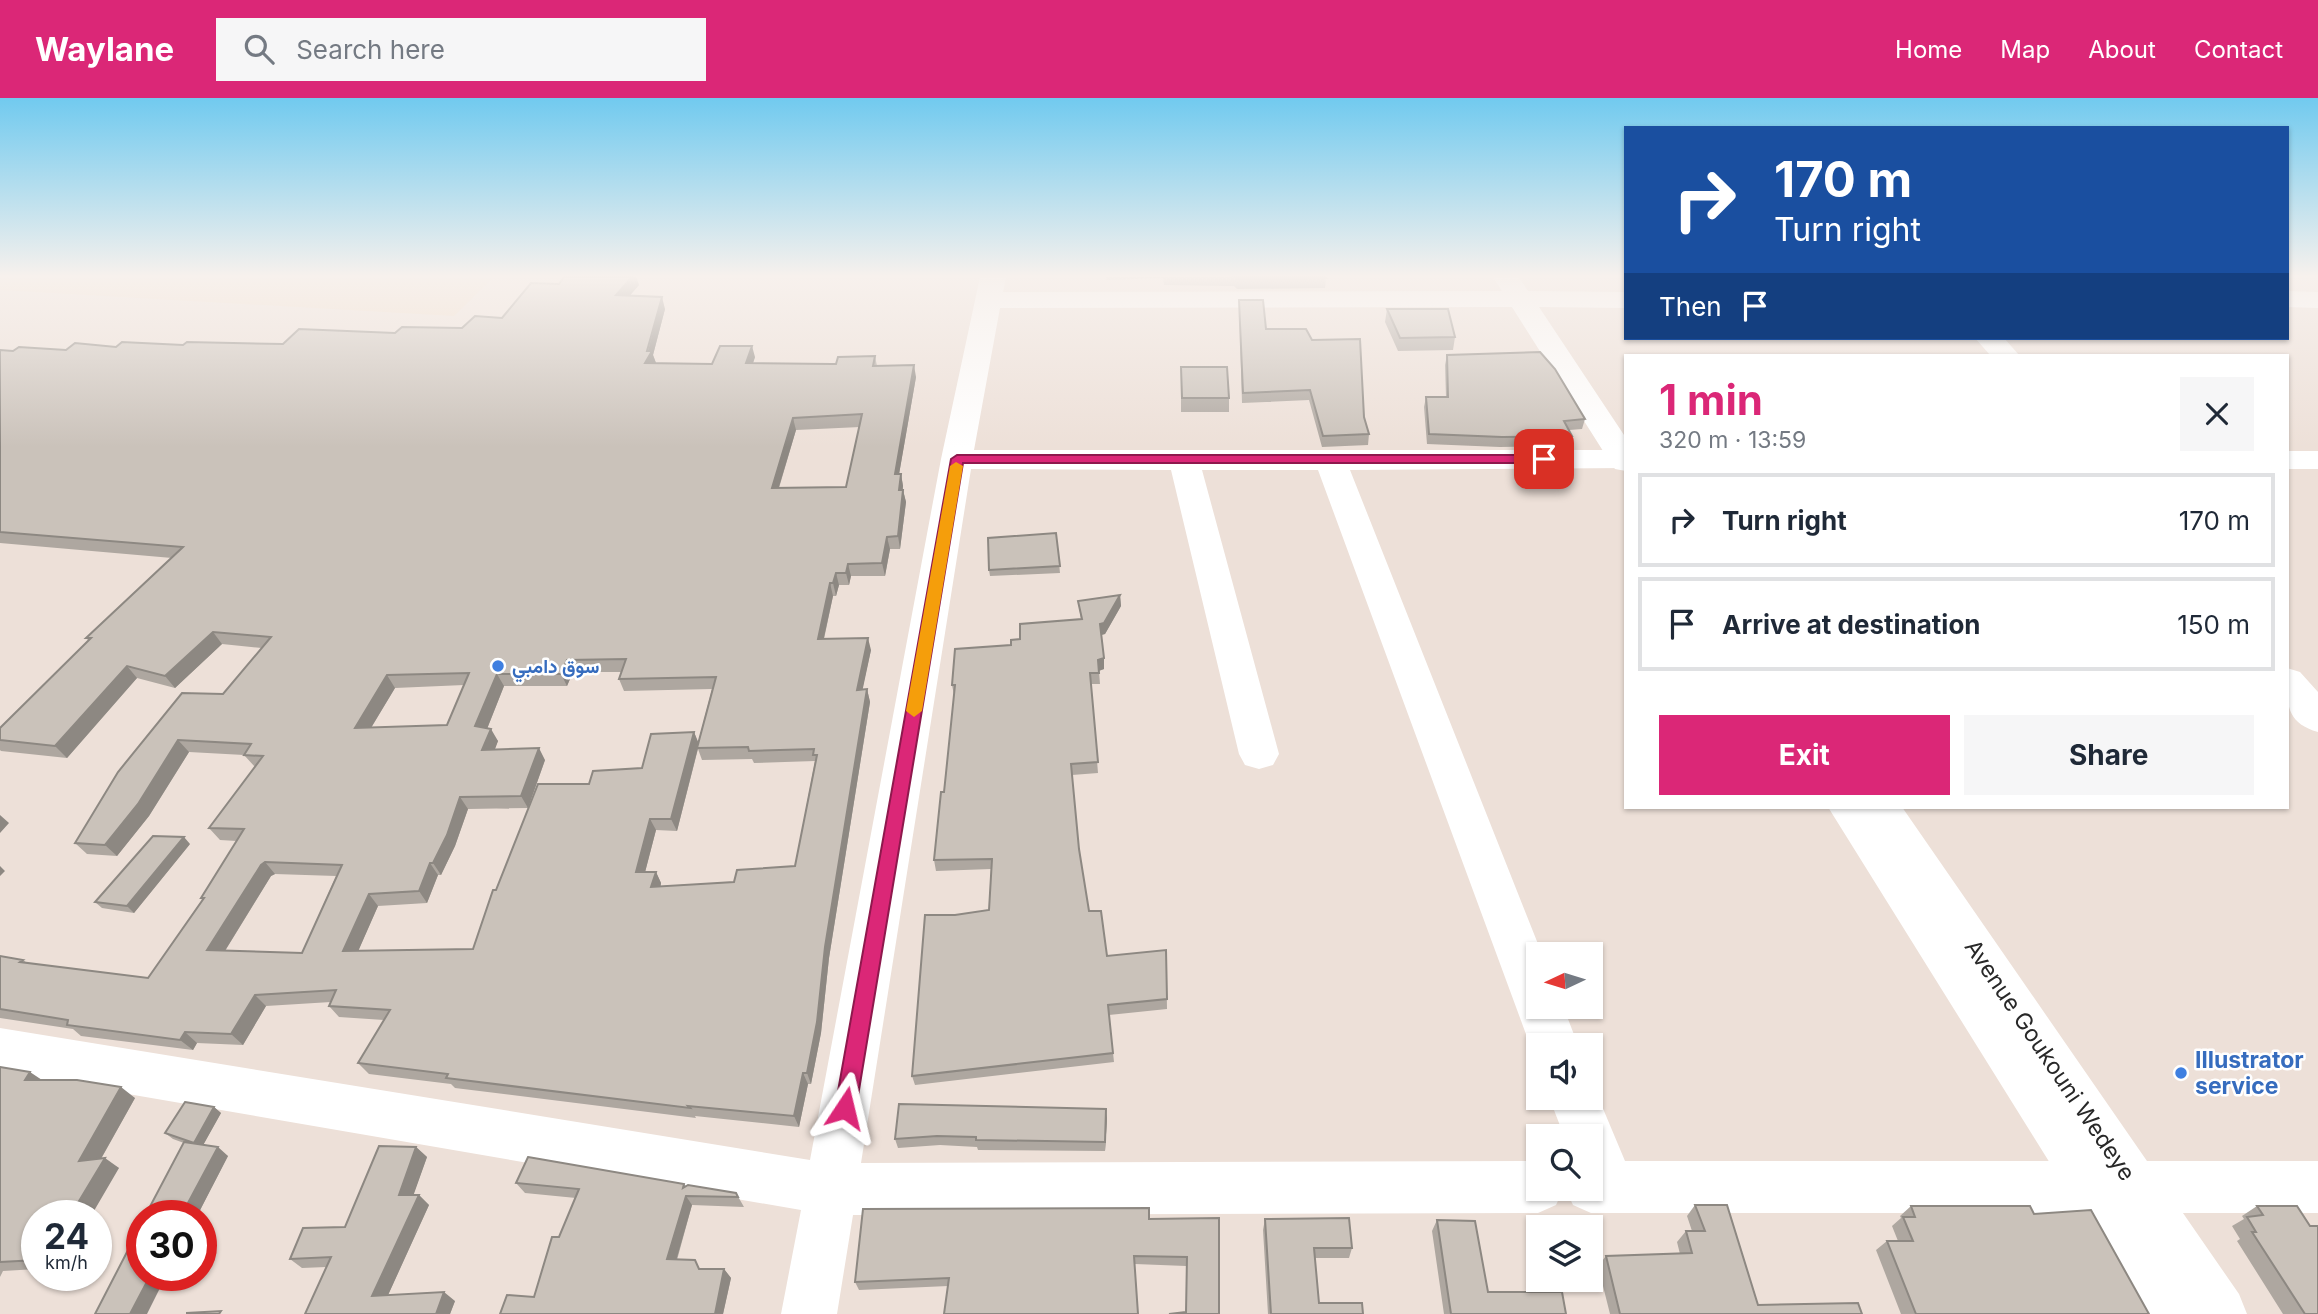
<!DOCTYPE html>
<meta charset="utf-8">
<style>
body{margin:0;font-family:Inter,Vazirmatn,sans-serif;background:#f6f6f7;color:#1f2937;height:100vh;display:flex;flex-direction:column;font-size:26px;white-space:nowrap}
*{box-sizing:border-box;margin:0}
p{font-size:23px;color:#747a83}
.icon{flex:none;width:38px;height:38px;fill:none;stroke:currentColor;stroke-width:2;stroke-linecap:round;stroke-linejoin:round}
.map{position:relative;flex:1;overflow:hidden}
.sheet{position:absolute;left:1624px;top:256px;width:665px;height:455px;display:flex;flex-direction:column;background:#fff;border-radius:0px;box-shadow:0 2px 5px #0004}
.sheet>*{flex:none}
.banner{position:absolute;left:1624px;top:28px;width:665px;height:214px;border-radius:0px;box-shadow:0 2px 5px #0004;background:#1a4fa0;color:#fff;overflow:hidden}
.needle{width:46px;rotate:266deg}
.buttons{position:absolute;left:1526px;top:844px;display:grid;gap:14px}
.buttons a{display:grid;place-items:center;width:77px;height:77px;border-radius:0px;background:#fff;box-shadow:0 2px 5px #0004;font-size:35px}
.speed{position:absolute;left:21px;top:1102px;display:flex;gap:14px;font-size:35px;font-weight:700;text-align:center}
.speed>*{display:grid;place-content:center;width:91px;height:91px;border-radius:50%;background:#fff;box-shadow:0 2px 5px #0004;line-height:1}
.speed small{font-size:18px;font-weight:400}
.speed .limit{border:10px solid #d22;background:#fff;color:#111}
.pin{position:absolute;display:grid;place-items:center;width:60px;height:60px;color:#fff;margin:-30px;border-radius:14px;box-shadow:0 4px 10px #0006}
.me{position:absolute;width:77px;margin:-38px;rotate:10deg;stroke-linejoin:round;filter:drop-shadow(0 0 5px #0008)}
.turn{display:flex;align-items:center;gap:24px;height:147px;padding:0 35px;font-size:32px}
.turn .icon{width:91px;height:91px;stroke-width:2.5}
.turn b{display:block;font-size:49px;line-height:60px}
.then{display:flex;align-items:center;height:66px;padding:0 35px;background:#0003;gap:14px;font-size:26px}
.round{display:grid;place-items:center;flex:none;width:74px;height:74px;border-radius:0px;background:#f6f6f7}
.summary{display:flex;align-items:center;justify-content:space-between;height:119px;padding:0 35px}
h1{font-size:42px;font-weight:700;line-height:52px;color:#db2777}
.action{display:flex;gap:14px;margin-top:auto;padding:14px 35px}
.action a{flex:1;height:80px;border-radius:0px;background:#db2777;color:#fff;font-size:28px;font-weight:700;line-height:80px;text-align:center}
.action a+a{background:#f6f6f7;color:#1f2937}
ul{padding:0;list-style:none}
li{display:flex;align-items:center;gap:21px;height:94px;margin:0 14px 10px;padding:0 21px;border:4px solid #e0e1e3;border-radius:0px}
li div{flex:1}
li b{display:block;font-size:26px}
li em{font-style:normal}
header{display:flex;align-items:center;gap:42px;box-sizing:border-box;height:98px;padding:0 35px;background:#db2777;color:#fff}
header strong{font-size:33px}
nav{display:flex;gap:38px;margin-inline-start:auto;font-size:24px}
.search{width:490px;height:63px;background:#f6f6f7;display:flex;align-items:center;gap:18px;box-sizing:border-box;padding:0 24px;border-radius:0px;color:#747a83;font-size:26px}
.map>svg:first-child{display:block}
.education{fill:#f0dbc6}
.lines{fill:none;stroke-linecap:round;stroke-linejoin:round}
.street{fill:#fff;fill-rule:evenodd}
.secondary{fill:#fff;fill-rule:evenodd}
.wall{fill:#aea7a0;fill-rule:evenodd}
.shaded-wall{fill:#8d8882}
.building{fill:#cac2ba;stroke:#8d8882;stroke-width:2;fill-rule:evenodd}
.route{fill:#db2777;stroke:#8e194d;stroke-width:2}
.slow{fill:#f59e0b}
.shop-dot{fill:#3f7fe0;stroke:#fff;stroke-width:2.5}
.labels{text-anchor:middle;stroke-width:5;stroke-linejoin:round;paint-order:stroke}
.shop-label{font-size:19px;font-weight:bold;fill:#366cbe;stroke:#fff;text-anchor:start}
.near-street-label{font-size:23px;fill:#282828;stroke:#fff}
.near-shop-label{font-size:23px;font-weight:bold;fill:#366cbe;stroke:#fff;text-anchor:start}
</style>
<header>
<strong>Waylane</strong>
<div class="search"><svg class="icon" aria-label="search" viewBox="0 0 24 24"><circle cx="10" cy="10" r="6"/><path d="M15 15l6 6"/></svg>Search here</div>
<nav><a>Home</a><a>Map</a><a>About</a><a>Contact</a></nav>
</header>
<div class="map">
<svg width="2318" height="1216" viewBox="0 0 2318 1216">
<rect width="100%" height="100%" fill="#ede0d8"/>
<path class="education" d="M 0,179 L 494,179 L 454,218 L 0,192 Z"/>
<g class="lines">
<path class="street" d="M 980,179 L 1006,179 L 1003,194 L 1520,193 L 1529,195 L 1533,201 L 1529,207 L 1520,209 L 1000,210 L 974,352 L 1626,352 L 1626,370 L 1350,372 L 1542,856 L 1538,856 L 1538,908 L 1563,908 L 1578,947 L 1538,947 L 1538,963 L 1530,947 L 1318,372 L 1202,372 L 1279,656 L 1273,667 L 1259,671 L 1245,667 L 1239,656 L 1171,372 L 971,371 L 861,1065 L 1538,1063 L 1538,1090 L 1564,1090 L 1556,1107 L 1538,1115 L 853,1117 L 837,1216 L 781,1216 L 801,1112 L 0,974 L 0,930 L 810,1062 L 941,361 Z
M 1975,240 L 2004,240 L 2019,257 L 1990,257 Z
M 2287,353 L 2318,353 L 2318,371 L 2287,371 Z
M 2287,570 L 2300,574 L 2318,594 L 2318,634 C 2283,624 2287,601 2287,570 Z
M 1591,982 L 1625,1063 L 2318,1063 L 2318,1115 L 1591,1115 L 1573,1107 L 1565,1090 L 1591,1090 L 1591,1038 L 1564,1038 L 1549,999 L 1591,999 Z"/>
<path class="secondary" d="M 1493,179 L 1519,179 L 1528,193 L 1626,194 L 1626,210 L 1539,209 L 1626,340 L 1626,373 L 1615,371 L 1610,364 Z
M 2287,193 L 2318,194 L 2318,210 L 2287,209 Z
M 1828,709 L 1902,709 L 2239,1196 L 2247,1216 L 2144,1216 Z"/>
</g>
<path class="wall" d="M 564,179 L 636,179 L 639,187 L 629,198 L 665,211 L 653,257 L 656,265 L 712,266 L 755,259 L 753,265 L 832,266 L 875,258 L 877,268 L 916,279 L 899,376 L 901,376 L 903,388 L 903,392 L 906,404 L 900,451 L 890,451 L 885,478 L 851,478 L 849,487 L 839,487 L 836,498 L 833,498 L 824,541 L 871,552 L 862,592 L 867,591 L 870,604 L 829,860 L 821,935 L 811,986 L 808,986 L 799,1029 L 695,1018 L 696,1020 L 455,990 L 451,986 L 369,976 L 358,965 L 384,922 L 339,919 L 329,908 L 331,904 L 266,908 L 243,947 L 197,945 L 193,952 L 81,938 L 73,931 L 0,920 L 0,858 L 23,862 L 27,865 L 148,880 L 202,802 L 201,800 L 237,743 L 220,742 L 209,730 L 255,669 L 244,657 L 189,654 L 149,718 L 117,758 L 87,756 L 75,745 L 223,596 L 262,550 L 222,546 L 175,590 L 137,580 L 67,660 L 1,653 L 0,652 L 0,630 L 89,543 L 86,540 L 172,460 L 0,445 L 0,252 L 13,253 L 183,247 L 283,246 L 462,230 L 502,220 L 559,186 ZM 860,329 L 846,389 L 779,390 L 796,332 ZM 573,574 L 621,574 L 619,581 L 624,593 L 712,591 L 698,645 L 694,634 L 642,670 L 589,686 L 496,792 L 473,851 L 358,853 L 378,808 L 427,805 L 438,777 L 441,777 L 455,748 L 468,711 L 528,710 L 545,662 L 494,652 L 498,643 L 487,631 L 504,588 L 567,588 ZM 464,587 L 447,627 L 371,630 L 395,590 ZM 698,651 L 702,662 L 752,661 L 754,665 L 815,663 L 795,768 L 734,784 L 661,788 L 661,785 L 656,774 L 645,774 L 656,732 L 677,733 ZM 275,776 L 336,778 L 302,855 L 225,853 L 271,778 Z
M 1106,179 L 1325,179 L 1326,180 L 1325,190 L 1237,191 L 1234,188 L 1164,187 L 1163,180 L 1106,182 Z
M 1239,202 L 1266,231 L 1364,319 L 1369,336 L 1368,347 L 1322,349 L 1309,302 L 1242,305 Z
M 1387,211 L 1455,239 L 1453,252 L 1398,253 L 1385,224 Z
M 1447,257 L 1585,321 L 1582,331 L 1569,332 L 1572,338 L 1569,348 L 1500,349 L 1427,346 L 1424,309 L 1426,299 L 1446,299 L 1445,267 Z
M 1181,269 L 1229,300 L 1229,314 L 1181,314 Z
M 1056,435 L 1060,475 L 990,478 L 989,472 Z
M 1120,497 L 1121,508 L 1105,536 L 1101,537 L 1104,571 L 1099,573 L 1100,586 L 1091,586 L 1098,675 L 1072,677 L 1079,751 L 1089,813 L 1107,858 L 1166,852 L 1167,911 L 1109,917 L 1114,964 L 915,987 L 912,978 L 955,817 L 989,812 L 991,771 L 936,773 L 934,762 L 944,694 L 954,597 L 952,587 L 1020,541 L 1081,521 L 1078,503 Z
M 190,746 L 134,815 L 102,810 L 95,804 Z
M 0,969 L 41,982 L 135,1000 L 101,1061 L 119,1070 L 37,1118 L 37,1171 L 3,1173 L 0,1179 Z
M 214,1009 L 221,1015 L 203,1047 L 228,1058 L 197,1118 L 145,1118 L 184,1045 L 173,1041 L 165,1035 Z
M 1107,1020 L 1105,1053 L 978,1052 L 977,1049 L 940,1047 L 898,1050 L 895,1041 Z
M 416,1049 L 427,1059 L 413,1097 L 419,1097 L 429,1107 L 388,1197 L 455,1203 L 450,1216 L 305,1216 L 326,1169 L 302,1170 L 290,1161 L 345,1129 Z
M 516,1085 L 684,1086 L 686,1088 L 736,1095 L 744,1109 L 692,1107 L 677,1162 L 702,1171 L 724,1171 L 731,1180 L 723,1216 L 500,1216 L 534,1199 L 576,1100 L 525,1095 Z
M 1695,1107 L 1758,1207 L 1862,1216 L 1610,1216 L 1598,1168 L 1606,1158 L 1680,1156 L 1677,1144 L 1686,1133 L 1692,1133 L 1687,1118 Z
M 1911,1108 L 2034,1116 L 2149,1216 L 1901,1216 L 1876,1152 L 1887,1143 L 1898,1143 L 1892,1128 L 1901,1120 L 1900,1118 Z
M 2257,1108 L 2310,1128 L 2318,1216 L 2283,1216 L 2237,1143 L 2240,1141 L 2232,1128 L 2244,1121 L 2242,1118 Z
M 1219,1120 L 1186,1214 L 1186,1168 L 1135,1166 L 948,1188 L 859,1192 L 855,1184 L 1149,1121 Z
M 1265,1121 L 1352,1150 L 1349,1160 L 1315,1160 L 1319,1205 L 1363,1216 L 1268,1216 L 1263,1132 Z
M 1437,1122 L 1488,1194 L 1566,1216 L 1444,1216 L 1432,1133 Z"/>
<path class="shaded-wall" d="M 632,179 L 636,179 L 639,187 L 620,209 L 616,197 Z
M 662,199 L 665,211 L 653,257 L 656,265 L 645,265 Z
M 752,248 L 755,259 L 749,277 L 746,265 Z
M 914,267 L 916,279 L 897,388 L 895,376 Z
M 793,320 L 796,332 L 775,402 L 772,390 Z
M 901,376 L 903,388 L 901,404 L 899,392 Z
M 903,392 L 906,404 L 900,451 L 898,438 Z
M 887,439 L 890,451 L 885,478 L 882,465 Z
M 848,466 L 851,478 L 849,487 L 846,475 Z
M 836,475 L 839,487 L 836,498 L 833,485 Z
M 830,485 L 833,498 L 821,553 L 818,541 Z
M 1120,497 L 1121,508 L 1105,536 L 1101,537 L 1100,526 Z
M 213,534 L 222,546 L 175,590 L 165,578 Z
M 868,540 L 871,552 L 860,604 L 857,592 Z
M 1104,560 L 1104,571 L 1098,573 L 1098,562 Z
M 567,562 L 573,574 L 567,588 L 561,576 Z
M 127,568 L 137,580 L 67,660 L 55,648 Z
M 497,576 L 504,588 L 483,641 L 475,628 Z
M 387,577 L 395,590 L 363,643 L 355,630 Z
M 867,591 L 870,604 L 829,860 L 821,935 L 811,986 L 807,975 L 825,849 Z
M 491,631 L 498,643 L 490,665 L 482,652 Z
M 694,634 L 699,646 L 677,733 L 671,721 Z
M 178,642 L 189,654 L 149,718 L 117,758 L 105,747 Z
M 539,650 L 545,662 L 528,710 L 521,698 Z
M 460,699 L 468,711 L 455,748 L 441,777 L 433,765 Z
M 0,717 L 9,725 L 0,735 Z
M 650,721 L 656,732 L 642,786 L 636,774 Z
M 184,739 L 190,746 L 134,815 L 127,808 Z
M 265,764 L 275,776 L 271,778 L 218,864 L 207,852 L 261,767 Z
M 430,765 L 438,777 L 427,805 L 419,793 Z
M 0,768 L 5,773 L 0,778 Z
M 656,774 L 661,785 L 657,801 L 651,789 Z
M 369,796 L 378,808 L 353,865 L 343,853 Z
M 255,897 L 266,908 L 243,947 L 231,936 Z
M 185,934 L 197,945 L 193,952 L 180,942 Z
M 30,974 L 45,984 L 25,982 Z
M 803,975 L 808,986 L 799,1029 L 794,1018 Z
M 121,989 L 135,1000 L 94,1073 L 79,1063 Z
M 214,1009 L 221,1015 L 201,1051 L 194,1045 Z
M 1106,1011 L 1107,1020 L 1105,1053 L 1105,1044 Z
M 218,1049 L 228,1058 L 197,1118 L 181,1118 Z
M 416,1049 L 427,1059 L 410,1107 L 399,1097 Z
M 105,1060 L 119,1070 L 91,1118 L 70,1118 Z
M 419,1097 L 429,1107 L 384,1206 L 372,1198 Z
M 686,1098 L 692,1107 L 674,1170 L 667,1161 Z
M 724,1171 L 731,1180 L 723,1216 L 715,1216 Z
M 150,1178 L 166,1178 L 147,1216 L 130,1216 Z
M 444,1194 L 455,1203 L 450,1216 L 436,1216 Z"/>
<path class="building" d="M 564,179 L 632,179 L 616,197 L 662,199 L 647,253 L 652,253 L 645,265 L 712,266 L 720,248 L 752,248 L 746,265 L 832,266 L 836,266 L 838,259 L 875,258 L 873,268 L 914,267 L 895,376 L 901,376 L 899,392 L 903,392 L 898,438 L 887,439 L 882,465 L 848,466 L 846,475 L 836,475 L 833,485 L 830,485 L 818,541 L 868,540 L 857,592 L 867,591 L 825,849 L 817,924 L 807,975 L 803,975 L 794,1018 L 688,1008 L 690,1010 L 446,980 L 448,976 L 358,965 L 390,912 L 329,908 L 336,892 L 255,897 L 231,936 L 185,934 L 180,942 L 67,927 L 68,922 L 0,911 L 0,858 L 23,862 L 20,864 L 148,880 L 204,800 L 201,800 L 244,731 L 209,730 L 263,658 L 244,657 L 251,646 L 178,642 L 138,706 L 105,747 L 75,745 L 118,674 L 182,595 L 223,596 L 271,539 L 213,534 L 165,578 L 127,568 L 55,648 L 0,642 L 0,630 L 91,540 L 86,540 L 183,449 L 0,434 L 0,252 L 13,253 L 19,249 L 66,252 L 75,245 L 116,249 L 122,244 L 183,247 L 187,244 L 283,246 L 299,231 L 395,235 L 402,229 L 462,230 L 475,218 L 502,220 L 531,185 L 559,186 ZM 862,316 L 846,389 L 772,390 L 793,320 ZM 626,561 L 619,581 L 716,579 L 697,650 L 748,649 L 749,653 L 814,651 L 813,657 L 817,657 L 795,768 L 737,772 L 734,784 L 651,789 L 656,774 L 636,774 L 650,721 L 671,721 L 694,634 L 651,636 L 642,670 L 593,673 L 589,686 L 538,686 L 496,792 L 493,792 L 473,851 L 343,853 L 369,796 L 419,793 L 430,765 L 433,765 L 447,737 L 460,699 L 521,698 L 539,650 L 482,652 L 491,631 L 475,628 L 497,576 L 561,576 L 567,562 ZM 469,575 L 447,627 L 355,630 L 387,577 ZM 265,764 L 342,767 L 302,855 L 207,852 L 261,767 Z
M 1235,179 L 1325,179 L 1326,180 L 1238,181 Z
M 1239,202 L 1263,202 L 1266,231 L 1306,231 L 1312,242 L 1360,241 L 1364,319 L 1369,336 L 1323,338 L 1310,292 L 1243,295 Z
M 1387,211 L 1448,211 L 1455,239 L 1400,240 Z
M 1540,254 L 1555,271 L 1585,321 L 1564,323 L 1572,338 L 1502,339 L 1429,336 L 1426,299 L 1448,299 L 1447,257 Z
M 1181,269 L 1227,269 L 1229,300 L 1182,300 Z
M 1056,435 L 1060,468 L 989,472 L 988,440 Z
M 1120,497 L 1104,525 L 1100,526 L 1104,560 L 1098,562 L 1099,575 L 1090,575 L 1098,664 L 1071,666 L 1079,751 L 1089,813 L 1101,813 L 1107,858 L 1166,852 L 1167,901 L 1108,907 L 1113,955 L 912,978 L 925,817 L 955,817 L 989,812 L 992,761 L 934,762 L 941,694 L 944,694 L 946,675 L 955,587 L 952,587 L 955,551 L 1011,547 L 1011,542 L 1020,541 L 1020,526 L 1082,521 L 1078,503 Z
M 153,738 L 184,739 L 127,808 L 95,804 Z
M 0,969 L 30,974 L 25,982 L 77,982 L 121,989 L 79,1063 L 105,1060 L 70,1118 L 37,1118 L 37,1162 L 0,1164 Z
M 185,1004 L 214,1009 L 194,1045 L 165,1035 Z
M 899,1006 L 1106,1011 L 1105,1044 L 976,1042 L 976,1039 L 937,1038 L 895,1041 Z
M 184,1044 L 218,1049 L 181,1118 L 145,1118 Z
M 379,1048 L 416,1049 L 399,1097 L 419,1097 L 372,1198 L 444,1194 L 436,1216 L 305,1216 L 331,1159 L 290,1161 L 303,1130 L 345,1129 Z
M 528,1059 L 684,1086 L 683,1090 L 688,1087 L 736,1095 L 738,1099 L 686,1098 L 667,1161 L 695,1162 L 699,1171 L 724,1171 L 715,1216 L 500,1216 L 507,1197 L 534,1199 L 552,1139 L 559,1139 L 579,1091 L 516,1085 Z
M 1695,1107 L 1727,1107 L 1758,1207 L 1858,1205 L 1862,1216 L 1620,1216 L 1606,1158 L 1692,1155 L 1686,1133 L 1705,1133 Z
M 1911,1108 L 2030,1108 L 2034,1116 L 2091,1112 L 2149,1216 L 1916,1216 L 1887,1143 L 1913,1143 L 1903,1119 L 1915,1119 Z
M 2257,1108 L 2297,1108 L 2310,1128 L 2318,1128 L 2318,1216 L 2305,1216 L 2252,1134 L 2256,1134 L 2247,1119 L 2263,1117 Z
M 1149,1110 L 1149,1121 L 1219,1120 L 1219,1216 L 1169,1216 L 1186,1214 L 1187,1159 L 1134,1158 L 1138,1216 L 944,1216 L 949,1180 L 855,1184 L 863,1111 Z
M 1349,1120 L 1352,1150 L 1314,1150 L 1319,1205 L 1362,1205 L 1363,1216 L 1271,1216 L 1265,1121 Z
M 1437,1122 L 1475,1123 L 1488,1194 L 1562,1194 L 1566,1216 L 1451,1216 Z
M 142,1125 L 142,1178 L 150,1178 L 130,1216 L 95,1216 Z
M 221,1213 L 219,1216 L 187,1216 L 187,1215 Z"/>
<linearGradient id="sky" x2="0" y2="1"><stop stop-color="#71caef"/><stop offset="0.51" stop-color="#f7f1ed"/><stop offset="1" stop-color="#f7f1ed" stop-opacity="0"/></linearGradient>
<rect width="2318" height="349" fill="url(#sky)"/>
<path class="route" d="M 957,357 L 1544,357 L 1551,361 L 1544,365 L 963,365 L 856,1010 L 853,1017 L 845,1020 L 838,1017 L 835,1010 L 951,361 Z"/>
<path class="slow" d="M 956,364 L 963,368 L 922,613 L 914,619 L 906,613 L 950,368 Z"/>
<g class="shop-dot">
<circle cx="498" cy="568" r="7"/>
<circle cx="2181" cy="975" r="7"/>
</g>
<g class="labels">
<g class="shop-label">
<text x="512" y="575">سوق دامبي</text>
</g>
<g class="near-street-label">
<text transform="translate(2050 962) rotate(56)" y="8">Avenue Goukouni Wedeye</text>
</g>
<g class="near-shop-label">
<text x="2195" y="970">Illustrator<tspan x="2195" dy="26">service</tspan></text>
</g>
</g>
</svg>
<div class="buttons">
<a><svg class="needle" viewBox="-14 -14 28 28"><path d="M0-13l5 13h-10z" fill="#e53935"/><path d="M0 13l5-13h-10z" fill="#747a83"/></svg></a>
<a><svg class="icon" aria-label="sound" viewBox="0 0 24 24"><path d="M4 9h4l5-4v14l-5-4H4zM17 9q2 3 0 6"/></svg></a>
<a><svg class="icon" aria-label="search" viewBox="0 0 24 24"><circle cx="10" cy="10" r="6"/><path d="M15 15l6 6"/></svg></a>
<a><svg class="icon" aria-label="layers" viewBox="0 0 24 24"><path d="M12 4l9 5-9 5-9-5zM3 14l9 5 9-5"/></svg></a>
</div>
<div class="speed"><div>24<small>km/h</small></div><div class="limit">30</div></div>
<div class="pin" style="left:1544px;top:361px;background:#d93025"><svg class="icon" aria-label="arrive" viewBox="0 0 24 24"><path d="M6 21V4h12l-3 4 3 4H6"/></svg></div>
<svg class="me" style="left:845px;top:1010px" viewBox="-20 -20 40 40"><path d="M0-17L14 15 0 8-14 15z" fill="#db2777" stroke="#fff" stroke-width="4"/></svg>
<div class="banner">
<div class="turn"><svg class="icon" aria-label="right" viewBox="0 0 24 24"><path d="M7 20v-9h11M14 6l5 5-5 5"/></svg><div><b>170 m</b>Turn right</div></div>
<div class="then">Then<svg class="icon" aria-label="arrive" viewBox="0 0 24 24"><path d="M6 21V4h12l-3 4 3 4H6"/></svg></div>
</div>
<section class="sheet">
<div class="summary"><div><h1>1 min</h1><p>320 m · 13:59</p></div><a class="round"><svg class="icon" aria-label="close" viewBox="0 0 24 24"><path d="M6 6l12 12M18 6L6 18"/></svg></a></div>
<ul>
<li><svg class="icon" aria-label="right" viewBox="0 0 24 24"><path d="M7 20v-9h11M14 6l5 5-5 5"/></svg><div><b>Turn right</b></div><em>170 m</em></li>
<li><svg class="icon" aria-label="arrive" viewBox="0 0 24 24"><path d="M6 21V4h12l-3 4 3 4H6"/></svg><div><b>Arrive at destination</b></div><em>150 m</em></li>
</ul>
<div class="action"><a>Exit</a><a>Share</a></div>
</section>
</div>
